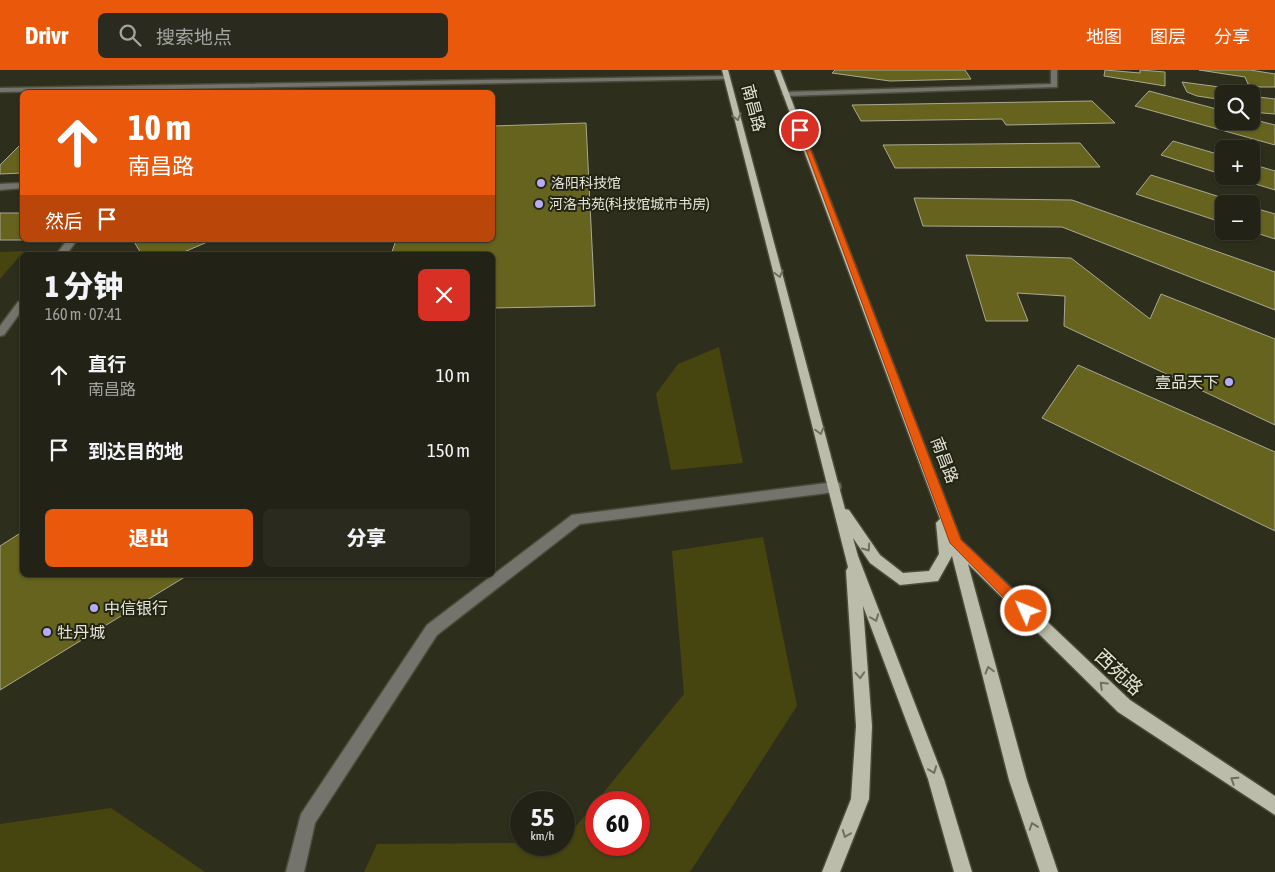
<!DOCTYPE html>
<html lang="zh">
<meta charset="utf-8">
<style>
body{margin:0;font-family:"Asap Condensed","Noto Sans SC",sans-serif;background:#2a2a1f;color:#f1f3f6;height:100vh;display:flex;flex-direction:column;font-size:19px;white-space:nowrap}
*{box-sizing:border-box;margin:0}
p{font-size:16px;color:#a2a4a1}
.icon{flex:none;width:28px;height:28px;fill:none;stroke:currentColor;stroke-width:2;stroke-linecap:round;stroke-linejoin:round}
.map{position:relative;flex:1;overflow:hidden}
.drawer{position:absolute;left:20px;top:182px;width:475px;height:325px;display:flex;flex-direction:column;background:#222216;border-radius:8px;box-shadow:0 1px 4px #0004,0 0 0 1px #3f3f35}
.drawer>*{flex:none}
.banner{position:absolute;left:20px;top:20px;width:475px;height:152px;border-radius:8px;box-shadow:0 1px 4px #0004,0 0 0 1px #3f3f35;background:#ea580c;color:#fff;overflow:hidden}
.fabs{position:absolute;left:1215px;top:15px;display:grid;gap:10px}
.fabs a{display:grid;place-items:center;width:45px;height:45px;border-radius:8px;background:#222216;box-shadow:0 1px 4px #0004,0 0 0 1px #3f3f35;font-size:25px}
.speed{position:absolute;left:510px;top:721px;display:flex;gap:10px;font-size:25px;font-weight:700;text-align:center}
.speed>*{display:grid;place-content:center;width:65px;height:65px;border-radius:50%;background:#222216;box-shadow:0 1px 4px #0004,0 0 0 1px #3f3f35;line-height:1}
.speed small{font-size:12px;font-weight:400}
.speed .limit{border:8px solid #d22;background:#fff;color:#111}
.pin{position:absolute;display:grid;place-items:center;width:42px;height:42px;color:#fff;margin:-21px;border:2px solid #fff;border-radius:50%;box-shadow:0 1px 5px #0007}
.me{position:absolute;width:55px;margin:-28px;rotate:314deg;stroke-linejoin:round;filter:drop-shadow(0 0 4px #0008)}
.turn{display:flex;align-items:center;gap:18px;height:105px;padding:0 25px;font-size:22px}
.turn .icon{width:65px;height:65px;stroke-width:2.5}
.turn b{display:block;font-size:35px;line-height:42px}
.then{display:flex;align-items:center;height:48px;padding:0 25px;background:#0003;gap:10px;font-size:19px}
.round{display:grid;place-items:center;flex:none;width:52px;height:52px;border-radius:8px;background:#2a2a1f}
.head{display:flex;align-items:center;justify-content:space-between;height:85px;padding:0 25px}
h1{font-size:30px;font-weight:800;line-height:38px}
.cta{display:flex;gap:10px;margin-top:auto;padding:10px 25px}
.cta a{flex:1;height:58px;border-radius:8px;background:#ea580c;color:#fff;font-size:20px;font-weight:800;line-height:58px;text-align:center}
.cta a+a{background:#2a2a1f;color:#f1f3f6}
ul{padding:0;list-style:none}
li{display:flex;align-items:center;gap:15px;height:75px;padding:0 25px}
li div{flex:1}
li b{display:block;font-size:19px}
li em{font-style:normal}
header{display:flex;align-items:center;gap:30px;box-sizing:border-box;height:70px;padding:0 25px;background:#ea580c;color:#fff}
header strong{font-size:24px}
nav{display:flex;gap:28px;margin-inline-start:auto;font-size:18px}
.search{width:350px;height:45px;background:#2a2a1f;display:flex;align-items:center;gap:12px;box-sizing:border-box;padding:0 18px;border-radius:8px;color:#a2a4a1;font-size:19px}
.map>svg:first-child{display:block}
.green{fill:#47450f;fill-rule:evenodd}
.building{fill:#65631e;stroke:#a9a994}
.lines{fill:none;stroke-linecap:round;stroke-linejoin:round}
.minor-casing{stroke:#4b4b3b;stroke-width:3}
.major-casing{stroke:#4b4b3b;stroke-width:3}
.minor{fill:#74746c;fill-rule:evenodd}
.major{fill:#bcbcaa;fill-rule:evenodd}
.oneway{stroke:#70705e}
.route{fill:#ea580c;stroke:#983908}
.poi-dot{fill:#b4acf9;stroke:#242413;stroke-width:2}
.labels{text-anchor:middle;stroke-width:4;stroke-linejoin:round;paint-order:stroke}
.far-poi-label{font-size:14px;fill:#e4e4d9;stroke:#242413;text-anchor:start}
.street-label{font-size:16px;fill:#e4e4d9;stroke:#242413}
.poi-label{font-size:16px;fill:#e4e4d9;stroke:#242413;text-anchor:start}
.near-street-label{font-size:19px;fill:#e4e4d9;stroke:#242413}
</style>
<header>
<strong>Drivr</strong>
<div class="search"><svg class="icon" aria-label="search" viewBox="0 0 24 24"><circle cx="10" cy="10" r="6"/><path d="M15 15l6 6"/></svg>搜索地点</div>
<nav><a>地图</a><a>图层</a><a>分享</a></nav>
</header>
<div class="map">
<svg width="1275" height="802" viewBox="0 0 1275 802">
<rect width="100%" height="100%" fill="#2e2e1d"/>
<path class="green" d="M 24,181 L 0,209 L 0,182 Z
M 719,277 L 743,393 L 671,400 L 656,324 L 678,294 Z
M 763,467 L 797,636 L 690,802 L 364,802 L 377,774 L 521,773 L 521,775 L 564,775 L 564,771 L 684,624 L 672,481 ZM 639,732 L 639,775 L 596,775 L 596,732 Z
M 111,738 L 205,802 L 0,802 L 0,754 Z"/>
<path class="building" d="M 835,0 L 965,0 L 971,9 L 890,11 L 832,3 Z
M 1105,0 L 1140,3 L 1140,0 L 1165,2 L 1165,16 L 1104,6 Z
M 1199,0 L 1250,0 L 1275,4 L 1275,17 L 1260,17 L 1248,14 L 1245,7 Z
M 1182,12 L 1242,20 L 1243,24 L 1224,24 L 1224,30 L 1197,26 L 1187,22 Z
M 1149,21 L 1224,41 L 1224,51 L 1251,51 L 1251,49 L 1275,55 L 1275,75 L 1135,36 Z
M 1251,26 L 1275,29 L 1275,44 L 1251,42 Z
M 1092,31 L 1115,53 L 1006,55 L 1002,49 L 861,51 L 852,35 Z
M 586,53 L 595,236 L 492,238 L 492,185 L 391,185 L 396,170 L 492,170 L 492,56 Z
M 1173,71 L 1224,86 L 1224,105 L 1161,85 Z
M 22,73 L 22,103 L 0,104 L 0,95 Z
M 1080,73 L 1100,97 L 895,98 L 883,75 Z
M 1251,94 L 1275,101 L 1275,120 L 1229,106 L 1251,106 Z
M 1151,105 L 1242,134 L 1224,134 L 1224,153 L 1136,124 Z
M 914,128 L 1072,130 L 1275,202 L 1275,240 L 1062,157 L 923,156 Z
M 1251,137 L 1275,144 L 1275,169 L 1250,161 Z
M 0,143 L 22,143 L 22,170 L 0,170 Z
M 133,170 L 212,170 L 177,185 L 142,185 Z
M 966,185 L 1071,188 L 1150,249 L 1161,224 L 1275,269 L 1275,355 L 1064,256 L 1065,226 L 1017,223 L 1028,251 L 986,251 Z
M 1078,295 L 1275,382 L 1275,461 L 1042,348 Z
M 22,462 L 22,505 L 188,505 L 0,620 L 0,476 Z"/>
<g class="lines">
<defs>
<path id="minor" d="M 1051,0 L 1057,0 L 1057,17 L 786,26 L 782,24 L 786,22 L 1051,14 Z
M 729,6 L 729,8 L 727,9 L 0,22 L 0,18 Z
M 22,113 L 22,118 L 0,120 L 0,114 Z
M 67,170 L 77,170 L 66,185 L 56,185 Z
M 22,231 L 22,240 L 4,265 L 0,266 L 0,256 L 18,232 Z
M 835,412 L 840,413 L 841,417 L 840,421 L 835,422 L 580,454 L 437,565 L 315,753 L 304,802 L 286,802 L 301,744 L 427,555 L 572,445 Z"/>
<path id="major" d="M 722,0 L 728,0 L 845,439 L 849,440 L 880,485 L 903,503 L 929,501 L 939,484 L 936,453 L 940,449 L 774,0 L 780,0 L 961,470 L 1130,630 L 1275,726 L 1275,745 L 1118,642 L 968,494 L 1027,710 L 1058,802 L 1040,802 L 1009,710 L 952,486 L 938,511 L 900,515 L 870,493 L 853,468 L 858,486 L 944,709 L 972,802 L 954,802 L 928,709 L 863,536 L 872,656 L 869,729 L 840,802 L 822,802 L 851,729 L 856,656 L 846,501 L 848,497 Z"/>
</defs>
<use href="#minor" class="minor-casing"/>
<use href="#major" class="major-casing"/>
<use href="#minor" class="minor"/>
<use href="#major" class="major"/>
</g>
<defs><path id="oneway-chevron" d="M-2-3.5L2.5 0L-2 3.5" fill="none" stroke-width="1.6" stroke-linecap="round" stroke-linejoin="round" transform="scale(1.25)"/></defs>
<g class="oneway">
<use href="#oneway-chevron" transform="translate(737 47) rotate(75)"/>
<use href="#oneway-chevron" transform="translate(779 204) rotate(75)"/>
<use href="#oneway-chevron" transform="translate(820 361) rotate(75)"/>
<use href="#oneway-chevron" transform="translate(867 478) rotate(55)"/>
<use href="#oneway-chevron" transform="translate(875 548) rotate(69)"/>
<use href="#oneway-chevron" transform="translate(989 600) rotate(-105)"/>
<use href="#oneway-chevron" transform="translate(860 605) rotate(86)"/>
<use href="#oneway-chevron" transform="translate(1103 615) rotate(-136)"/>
<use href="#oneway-chevron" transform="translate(933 700) rotate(69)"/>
<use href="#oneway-chevron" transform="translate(1234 710) rotate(-147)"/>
<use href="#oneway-chevron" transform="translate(1033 756) rotate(-109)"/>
<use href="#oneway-chevron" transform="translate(846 764) rotate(111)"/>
</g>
<path class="route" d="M 798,58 L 803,60 L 961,470 L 1031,537 L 1033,541 L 1031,545 L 1026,547 L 1021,545 L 950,473 Z"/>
<g class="poi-dot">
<circle cx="541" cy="113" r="5"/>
<circle cx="539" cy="134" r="5"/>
<circle cx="1229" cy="312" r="5"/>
<circle cx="94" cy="538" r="5"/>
<circle cx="47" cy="562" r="5"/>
</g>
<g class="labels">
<g class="far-poi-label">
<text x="551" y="118">洛阳科技馆</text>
<text x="549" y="139">河洛书苑(科技馆城市书房)</text>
</g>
<g class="street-label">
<text transform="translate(754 38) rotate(75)" y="6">南昌路</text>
<text transform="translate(945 390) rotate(69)" y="6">南昌路</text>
</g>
<g class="poi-label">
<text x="1219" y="318" text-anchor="end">壹品天下</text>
<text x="104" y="544">中信银行</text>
<text x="57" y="568">牡丹城</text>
</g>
<g class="near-street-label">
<text transform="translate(1119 602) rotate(43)" y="7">西苑路</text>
</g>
</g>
</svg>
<div class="fabs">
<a><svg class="icon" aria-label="search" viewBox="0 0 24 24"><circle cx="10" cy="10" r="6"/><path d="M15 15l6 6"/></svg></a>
<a>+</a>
<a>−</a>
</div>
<div class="speed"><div>55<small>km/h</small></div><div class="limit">60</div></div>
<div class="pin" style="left:800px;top:60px;background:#d93025"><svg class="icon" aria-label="arrive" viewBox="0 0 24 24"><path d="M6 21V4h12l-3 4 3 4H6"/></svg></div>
<svg class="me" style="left:1026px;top:541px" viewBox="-20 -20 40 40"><circle r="17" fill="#ea580c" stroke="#fff" stroke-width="3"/><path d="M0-11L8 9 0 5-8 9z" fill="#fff"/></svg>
<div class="banner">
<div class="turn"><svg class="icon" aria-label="ahead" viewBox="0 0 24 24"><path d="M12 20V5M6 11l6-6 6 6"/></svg><div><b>10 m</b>南昌路</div></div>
<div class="then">然后<svg class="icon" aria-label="arrive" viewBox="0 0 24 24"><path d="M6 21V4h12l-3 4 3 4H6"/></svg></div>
</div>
<section class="drawer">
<div class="head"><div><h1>1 分钟</h1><p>160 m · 07:41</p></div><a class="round" style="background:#d93025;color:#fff"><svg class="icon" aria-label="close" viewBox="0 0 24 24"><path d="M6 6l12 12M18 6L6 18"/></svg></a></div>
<ul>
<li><svg class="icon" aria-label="ahead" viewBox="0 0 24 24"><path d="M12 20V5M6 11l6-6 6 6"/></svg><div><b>直行</b><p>南昌路</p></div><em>10 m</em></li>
<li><svg class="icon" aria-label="arrive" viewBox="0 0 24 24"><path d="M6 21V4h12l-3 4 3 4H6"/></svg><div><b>到达目的地</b></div><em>150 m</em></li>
</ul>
<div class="cta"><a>退出</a><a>分享</a></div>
</section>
</div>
